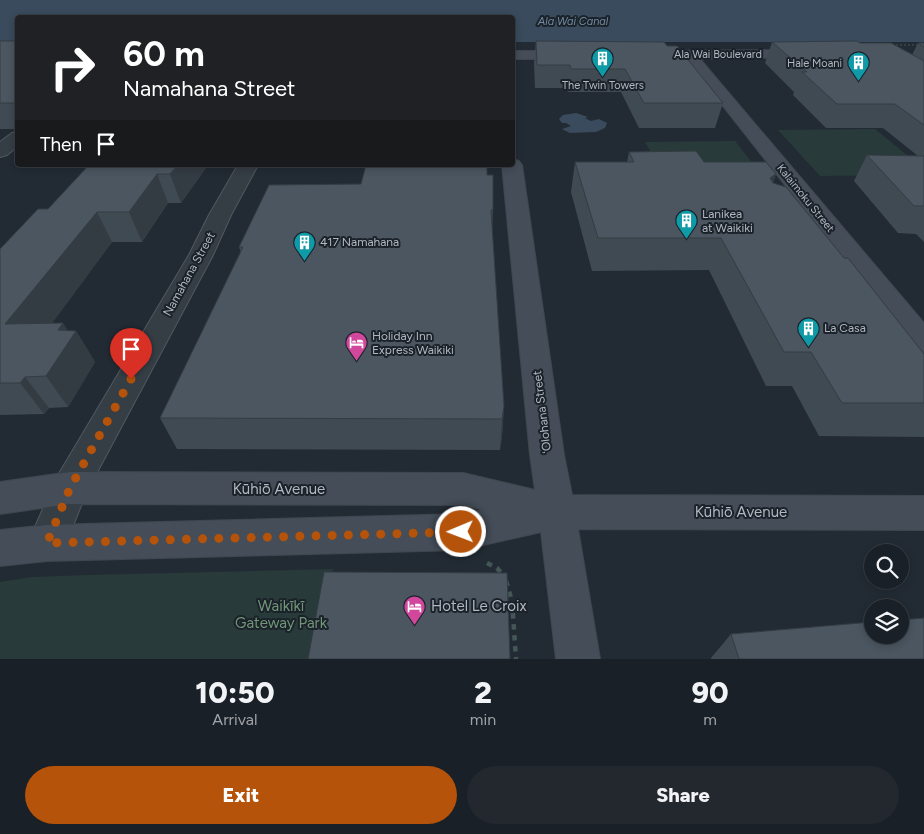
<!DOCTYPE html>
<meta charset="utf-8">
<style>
body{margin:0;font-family:Figtree,sans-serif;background:#23282f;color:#f1f3f6;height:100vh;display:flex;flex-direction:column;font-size:19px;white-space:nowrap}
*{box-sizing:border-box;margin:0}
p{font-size:16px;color:#9fa3a7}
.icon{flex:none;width:28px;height:28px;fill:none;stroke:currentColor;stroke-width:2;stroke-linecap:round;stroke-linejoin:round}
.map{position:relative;height:659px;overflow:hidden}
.details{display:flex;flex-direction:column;background:#1a2027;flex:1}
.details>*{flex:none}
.guide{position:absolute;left:15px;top:15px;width:500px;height:152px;border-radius:5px;box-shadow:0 2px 8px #0003,0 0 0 1px #383e44;background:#202124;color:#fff;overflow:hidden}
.buttons{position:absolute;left:864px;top:544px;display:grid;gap:10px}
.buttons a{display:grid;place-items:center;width:45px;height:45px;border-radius:50%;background:#1a2027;box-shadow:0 2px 8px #0003,0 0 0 1px #383e44;font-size:25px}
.pin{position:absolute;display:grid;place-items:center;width:42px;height:42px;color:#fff;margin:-51px -21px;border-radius:50% 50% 50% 0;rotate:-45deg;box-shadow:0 0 5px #0007}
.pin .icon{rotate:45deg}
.me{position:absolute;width:55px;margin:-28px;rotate:269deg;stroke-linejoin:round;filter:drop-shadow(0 0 4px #0008)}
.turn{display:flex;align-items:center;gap:18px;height:105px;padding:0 25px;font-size:22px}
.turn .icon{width:65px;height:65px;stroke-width:2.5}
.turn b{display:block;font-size:35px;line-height:42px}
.then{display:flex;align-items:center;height:48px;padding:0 25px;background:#0003;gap:10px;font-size:19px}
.eta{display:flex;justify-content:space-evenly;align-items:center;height:85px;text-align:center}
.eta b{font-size:30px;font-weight:800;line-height:35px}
.primary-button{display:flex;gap:10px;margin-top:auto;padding:10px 25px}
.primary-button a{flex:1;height:58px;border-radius:30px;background:#b45309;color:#fff;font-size:20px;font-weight:800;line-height:58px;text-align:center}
.primary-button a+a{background:#23282f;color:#f1f3f6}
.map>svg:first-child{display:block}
.green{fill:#283a39}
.water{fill:#394b5c}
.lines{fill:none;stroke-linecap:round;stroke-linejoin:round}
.street-casing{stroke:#505860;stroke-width:2}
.secondary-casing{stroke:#3f464f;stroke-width:2}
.path-far1{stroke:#455657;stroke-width:1;stroke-dasharray:2 2;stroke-linecap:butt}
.path{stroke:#455657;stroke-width:4.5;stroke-dasharray:5.5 5.5;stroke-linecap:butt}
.street{fill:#353d45;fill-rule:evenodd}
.secondary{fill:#444d58;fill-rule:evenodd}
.wall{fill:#404a53}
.shaded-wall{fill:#343c43}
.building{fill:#4b5660;stroke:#343c43}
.route{stroke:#b45309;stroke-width:9;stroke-dasharray:0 16.2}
.labels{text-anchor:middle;stroke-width:4;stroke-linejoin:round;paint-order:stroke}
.far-water-label{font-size:11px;font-style:italic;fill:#738ba2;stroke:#1b222a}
.far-street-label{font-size:11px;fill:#b0b8c2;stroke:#1b222a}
.far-poi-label{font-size:11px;fill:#b0b8c2;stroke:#1b222a;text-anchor:end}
.poi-label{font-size:12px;fill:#b0b8c2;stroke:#1b222a;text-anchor:start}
.street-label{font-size:12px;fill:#b0b8c2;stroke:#1b222a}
.near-street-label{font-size:15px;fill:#b0b8c2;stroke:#1b222a}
.near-park-label{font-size:15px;fill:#719577;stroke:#1b222a}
.near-poi-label{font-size:15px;fill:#b0b8c2;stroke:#1b222a;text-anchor:start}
</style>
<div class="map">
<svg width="924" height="659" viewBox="0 0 924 659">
<rect width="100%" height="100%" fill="#222b34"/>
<path class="green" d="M 875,129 L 924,169 L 924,175 L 820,176 L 778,130 Z
M 735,141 L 761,174 L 664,175 L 645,142 Z
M 333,569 L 319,659 L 0,659 L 0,582 L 32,577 L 88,575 Z"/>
<path class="water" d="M 0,0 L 924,0 L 924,42 L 513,42 L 512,18 L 18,18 L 17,43 L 0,43 Z
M 576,113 L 588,117 L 585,118 L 591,121 L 599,119 L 607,123 L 605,128 L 596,132 L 570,133 L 562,129 L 571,126 L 566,123 L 562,123 L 559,119 L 563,115 Z"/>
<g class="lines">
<defs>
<path id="street" d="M 18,132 L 18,146 L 7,155 L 0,157 L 0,142 L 12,133 Z
M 238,165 L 258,165 L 231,215 L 213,255 L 86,493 L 61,556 L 47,561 L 33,556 L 28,543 L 57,477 L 189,255 L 209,215 Z"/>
<path id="secondary" d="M 805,50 L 810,51 L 812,54 L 810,57 L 700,59 L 924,323 L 924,352 L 914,349 L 686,59 L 646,59 L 639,55 L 646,51 Z
M 512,51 L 573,51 L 580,55 L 573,59 L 512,59 Z
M 512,159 L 519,161 L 522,165 L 564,455 L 572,495 L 924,496 L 924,530 L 578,529 L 600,659 L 556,659 L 541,532 L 461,550 L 47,561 L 0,566 L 0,530 L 47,525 L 461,514 L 484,510 L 463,505 L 70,504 L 0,514 L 0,482 L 70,472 L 463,473 L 535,490 L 530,455 L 502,165 L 512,165 Z"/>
</defs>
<use href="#street" class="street-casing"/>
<use href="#secondary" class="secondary-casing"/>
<path class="path-far1" d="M 892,45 L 924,45"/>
<path class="path" d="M 487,563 L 497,568 L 503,575
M 506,581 L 512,601 L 516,659"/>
<use href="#street" class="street"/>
<use href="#secondary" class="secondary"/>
</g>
<path class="wall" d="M 0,41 L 18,41 L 18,129 L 0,129 Z
M 536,41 L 667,46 L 723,103 L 715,128 L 639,128 L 621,92 L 568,92 L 567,88 L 535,88 L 534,63 Z
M 772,42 L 860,43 L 912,55 L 918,43 L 924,43 L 924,242 L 916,234 L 898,233 L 854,181 L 867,155 L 918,156 L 883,128 L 826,128 L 793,95 L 794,92 L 765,63 Z
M 629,152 L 704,162 L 776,174 L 773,183 L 844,258 L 924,354 L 924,437 L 819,436 L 792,386 L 766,386 L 709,270 L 592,271 L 571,192 L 575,162 L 627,162 Z
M 89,165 L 208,165 L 181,203 L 168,203 L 142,242 L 112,242 L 52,323 L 68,331 L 76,331 L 95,362 L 68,407 L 49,408 L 44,414 L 0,415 L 0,249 L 48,209 Z
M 487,175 L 493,210 L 492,233 L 504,406 L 502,437 L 500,450 L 177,449 L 160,418 L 241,253 L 239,247 L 361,184 Z
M 731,634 L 924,659 L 711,659 L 711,658 Z"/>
<path class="shaded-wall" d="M 178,165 L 208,165 L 181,203 L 170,174 Z
M 157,174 L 168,203 L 142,242 L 129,212 Z
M 776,174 L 764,205 L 770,178 Z
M 97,212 L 112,242 L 28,356 L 5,324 Z
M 63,323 L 72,337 L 76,331 L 95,362 L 68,407 L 46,376 L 58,330 Z
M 25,377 L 49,408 L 44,414 L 20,383 Z
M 504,406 L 502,437 L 500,450 L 502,419 Z"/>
<path class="building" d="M 0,41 L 18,41 L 18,103 L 0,103 Z
M 536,41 L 664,42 L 667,46 L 677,46 L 723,103 L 644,103 L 625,69 L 571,69 L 570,65 L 537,65 Z
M 857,41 L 860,43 L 891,43 L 924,61 L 924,125 L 895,104 L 837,104 L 802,72 L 807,72 L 772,42 Z
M 918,43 L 924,43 L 924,47 Z
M 696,151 L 704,162 L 766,162 L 776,174 L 770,178 L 773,183 L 786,187 L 844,258 L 848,258 L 924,354 L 924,403 L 842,403 L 811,352 L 784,352 L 721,238 L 598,238 L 575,162 L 634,162 L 629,152 Z
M 867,155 L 924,156 L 924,206 L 914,206 Z
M 89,165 L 178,165 L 170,174 L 157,174 L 129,212 L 97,212 L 5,324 L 63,323 L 58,330 L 76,331 L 46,376 L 25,377 L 20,383 L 0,383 L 0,249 L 38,209 L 48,209 Z
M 366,165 L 487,165 L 487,175 L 493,175 L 493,210 L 491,210 L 504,406 L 502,419 L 160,418 L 243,247 L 239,247 L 269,185 L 361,184 Z
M 324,572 L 507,573 L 510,659 L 308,659 Z
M 924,618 L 924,659 L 739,659 L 731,634 L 872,622 L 872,635 L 900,635 L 900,620 Z"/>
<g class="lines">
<path class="route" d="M 131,379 L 70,488 L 47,543 L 461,532"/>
</g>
<defs>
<symbol id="building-pin" viewBox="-11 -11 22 30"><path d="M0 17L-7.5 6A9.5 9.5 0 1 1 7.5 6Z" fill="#0f9aa8" stroke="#1b222a"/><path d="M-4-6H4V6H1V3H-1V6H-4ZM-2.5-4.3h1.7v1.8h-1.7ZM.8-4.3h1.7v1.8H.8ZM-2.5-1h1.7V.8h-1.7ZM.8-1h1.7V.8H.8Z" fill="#fff"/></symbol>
<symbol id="hotel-pin" viewBox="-11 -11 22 30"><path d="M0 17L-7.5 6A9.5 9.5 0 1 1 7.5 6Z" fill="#d1479c" stroke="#1b222a"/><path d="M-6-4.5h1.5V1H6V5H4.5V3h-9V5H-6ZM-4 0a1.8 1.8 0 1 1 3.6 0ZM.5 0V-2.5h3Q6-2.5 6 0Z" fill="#fff"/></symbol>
</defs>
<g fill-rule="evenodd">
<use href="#building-pin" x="590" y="46" width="25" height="34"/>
<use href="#building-pin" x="846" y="50" width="25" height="34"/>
<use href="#building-pin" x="674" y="208" width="25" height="34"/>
<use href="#building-pin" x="292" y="230" width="25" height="34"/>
<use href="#building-pin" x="796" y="316" width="25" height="34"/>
<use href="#hotel-pin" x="344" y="330" width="25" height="34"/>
<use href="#hotel-pin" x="402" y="594" width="25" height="34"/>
</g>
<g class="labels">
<g class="far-water-label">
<text x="573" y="25">Ala Wai Canal</text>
</g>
<g class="far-street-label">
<text x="718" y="58">Ala Wai Boulevard</text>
<text transform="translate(806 198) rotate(51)" y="4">Kalaimoku Street</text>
</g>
<g class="far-poi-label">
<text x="842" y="67">Hale Moani</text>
<text x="603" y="89" text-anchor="middle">The Twin Towers</text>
</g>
<g class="poi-label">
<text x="702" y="218">Lanikea<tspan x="702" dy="14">at Waikiki</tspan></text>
<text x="320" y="246">417 Namahana</text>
<text x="824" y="332">La Casa</text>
<text x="372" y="340">Holiday Inn<tspan x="372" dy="14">Express Waikiki</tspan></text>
</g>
<g class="street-label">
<text transform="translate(189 274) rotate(-61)" y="4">Namahana Street</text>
<text transform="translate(542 412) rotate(-97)" y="4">ʻOlohana Street</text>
</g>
<g class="near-street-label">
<text x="279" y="494">Kūhiō Avenue</text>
<text x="741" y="517">Kūhiō Avenue</text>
</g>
<g class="near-park-label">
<text x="281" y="611">Waikīkī<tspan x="281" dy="17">Gateway Park</tspan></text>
</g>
<g class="near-poi-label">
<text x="431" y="611">Hotel Le Croix</text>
</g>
</g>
</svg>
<div class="buttons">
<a><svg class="icon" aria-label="search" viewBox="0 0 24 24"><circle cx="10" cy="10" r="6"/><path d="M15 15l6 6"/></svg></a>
<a><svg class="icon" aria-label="layers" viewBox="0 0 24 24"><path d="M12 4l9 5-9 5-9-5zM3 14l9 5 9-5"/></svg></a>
</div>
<div class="pin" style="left:131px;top:379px;background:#d93025"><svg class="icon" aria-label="arrive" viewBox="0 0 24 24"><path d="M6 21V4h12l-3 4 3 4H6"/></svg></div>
<svg class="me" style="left:461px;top:532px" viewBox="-20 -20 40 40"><circle r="17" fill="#b45309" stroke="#fff" stroke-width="3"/><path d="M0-11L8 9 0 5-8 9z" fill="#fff"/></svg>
<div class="guide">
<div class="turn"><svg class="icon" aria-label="right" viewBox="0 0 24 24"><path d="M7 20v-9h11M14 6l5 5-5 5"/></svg><div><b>60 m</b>Namahana Street</div></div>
<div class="then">Then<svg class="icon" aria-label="arrive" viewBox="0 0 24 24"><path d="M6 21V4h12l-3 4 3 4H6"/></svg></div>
</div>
</div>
<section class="details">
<div class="eta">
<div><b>10:50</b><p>Arrival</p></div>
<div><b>2</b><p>min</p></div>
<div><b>90</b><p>m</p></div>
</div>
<div class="primary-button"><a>Exit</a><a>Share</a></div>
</section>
